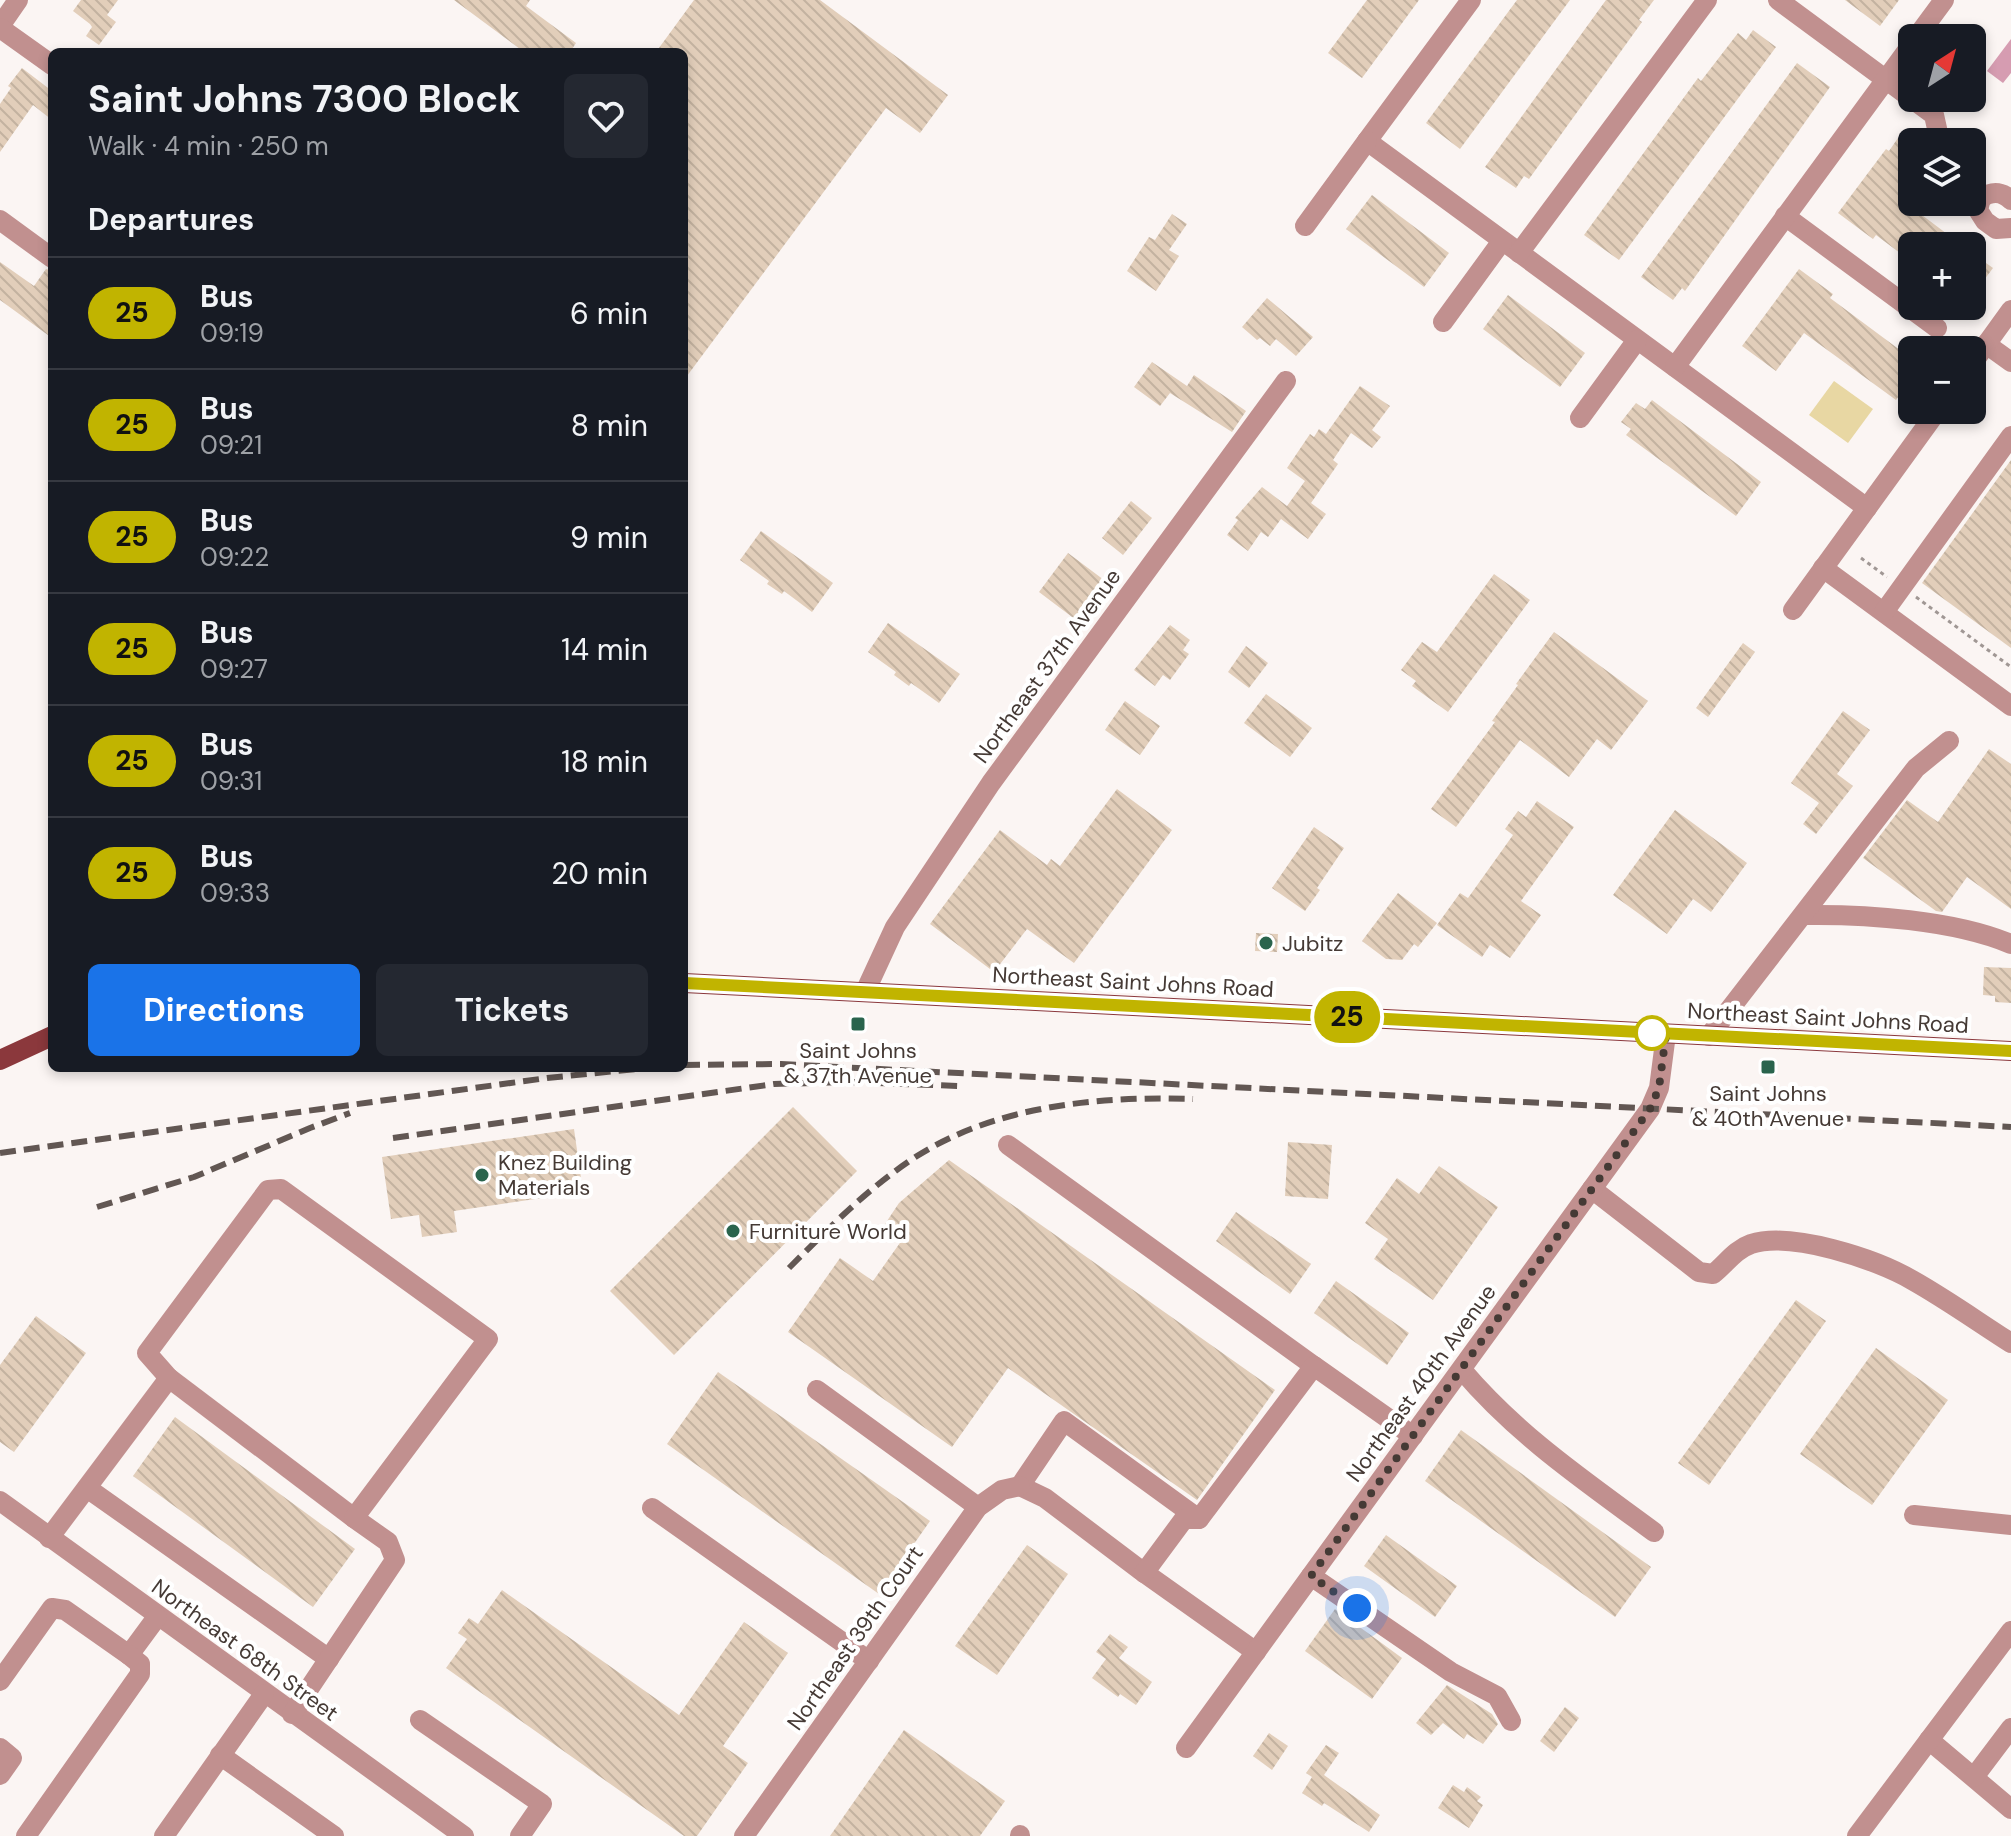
<!DOCTYPE html>
<html lang="en">
<head>
<meta charset="utf-8">
<style>
  body { margin:0; font-family:"DM Sans",sans-serif; background:#242831; color:#f1f3f6; height:100vh; display:flex; flex-direction:column; font-size:30px; white-space:nowrap }
  * { box-sizing:border-box; margin:0 }
  p { font-size:26px; color:#9ea1a6 }
  .icon { flex:none; width:44px; height:44px; fill:none; stroke:currentColor; stroke-width:2; stroke-linecap:round; stroke-linejoin:round }
  .map { position:relative; flex:1; overflow:hidden }
  .details { position:absolute; left:48px; top:48px; width:640px; height:1024px; display:flex; flex-direction:column; background:#171b24; border-radius:12px; box-shadow:0 4px 12px #0003 }
  .details>* { flex:none }
  .badge { padding:0 16px; border-radius:26px; font-size:28px; line-height:52px }
  .needle { width:52px; rotate:36deg }
  .tools { position:absolute; left:1898px; top:24px; display:grid; gap:16px }
  .tools a { display:grid; place-items:center; width:88px; height:88px; border-radius:12px; background:#171b24; box-shadow:0 4px 12px #0003; font-size:40px }
  .you { position:absolute; width:40px; height:40px; margin:-20px; border:6px solid #fff; border-radius:50%; background:#1a73e8; box-shadow:0 0 0 12px #1a73e833 }
  .map>.badge { position:absolute; translate:-50% -50%; box-shadow:0 0 0 4px #fff }
  h2 { padding:0 40px; font-size:30px; line-height:72px }
  .round { display:grid; place-items:center; flex:none; width:84px; height:84px; border-radius:12px; background:#242831 }
  .headline { display:flex; align-items:center; justify-content:space-between; height:136px; padding:0 40px }
  h1 { font-size:38px; font-weight:700; line-height:60px }
  .primary-button { display:flex; gap:16px; margin-top:auto; padding:16px 40px }
  .primary-button a { flex:1; height:92px; border-radius:12px; background:#1a73e8; color:#fff; font-size:32px; font-weight:700; line-height:92px; text-align:center }
  .primary-button a+a { background:#242831; color:#f1f3f6 }
  ul { padding:0; list-style:none }
  li { display:flex; align-items:center; gap:24px; height:112px; padding:0 40px; border-top:2px solid #363941 }
  li div { flex:1 }
  li b { display:block; font-size:30px }
  li em { font-style:normal }
  li .badge { min-width:88px; font-weight:700; text-align:center }
  .map>svg:first-child { display:block }
  .green { fill:#e8d7a3 }
  .water { fill:#d69cb1 }
  .building { fill:url(#building-back-hatch) }
  .lines { fill:none; stroke-linecap:round; stroke-linejoin:round }
  .path { stroke:#a09794; stroke-width:3; stroke-dasharray:4 4; stroke-linecap:butt }
  .minor { stroke:#c1908f; stroke-width:20 }
  .major { stroke:#8b383c; stroke-width:20 }
  .rail { stroke:#625753; stroke-width:6; stroke-dasharray:16 8; stroke-linecap:butt }
  .line-casing { stroke:#fff; stroke-width:18 }
  .line { stroke:#c1b400; stroke-width:12 }
  .walk { stroke:#453a35; stroke-width:8; stroke-dasharray:0 14.4 }
  .poi-dot { fill:#2a644d; stroke:#fff; stroke-width:3 }
  .stop-dot { fill:#fff; stroke:#c1b400; stroke-width:4 }
  .labels { text-anchor:middle; dominant-baseline:central; stroke-width:8; stroke-linejoin:round; paint-order:stroke }
  .street-label { font-size:22px; fill:#453a35; stroke:#fff }
  .poi-label { font-size:22px; fill:#453a35; stroke:#fff; text-anchor:start }
</style>
</head>
<body>
<div class="map">
<svg width="2011" height="1836" viewBox="0 0 2011 1836">
  <defs>
    <pattern id="building-back-hatch" width="6" height="6" patternUnits="userSpaceOnUse" patternTransform="scale(2)"><rect width="6" height="6" fill="#e2ceba"/><path d="M-1 5l2 2M0 0l6 6M5-1l2 2" fill="none" stroke="#c3b2a0"/></pattern>
  </defs>
  <rect width="100%" height="100%" fill="#fbf5f3"/>
  <polygon class="green" points="1834,381 1873,409 1848,443 1809,415"/>
  <polygon class="water" points="2011,39 2011,73 2003,83 1987,71"/>
  <g class="building">
    <polygon points="81,0 118,0 107,15 116,22 99,45 86,36 92,27 90,24 73,11"/>
    <polygon points="454,0 530,0 526,6 576,43 570,52 524,52"/>
    <polygon points="694,0 820,0 948,95 920,133 886,108 684,380 684,52 656,52"/>
    <polygon points="1367,0 1419,0 1362,78 1328,53"/>
    <polygon points="1517,0 1570,0 1460,149 1426,123"/>
    <polygon points="1606,0 1654,0 1639,20 1642,22 1529,179 1524,176 1516,188 1485,167"/>
    <polygon points="1845,0 1899,0 1880,26"/>
    <polygon points="1753,30 1776,47 1619,260 1584,235 1698,78 1701,81 1738,33 1746,40"/>
    <polygon points="1797,63 1830,87 1685,291 1682,288 1673,300 1641,277"/>
    <polygon points="22,68 52,91 52,120 33,105 0,152 0,104 11,88 8,86"/>
    <polygon points="1898,138 1912,148 1912,187 1902,200 1963,246 1912,246 1912,262 1876,235 1873,239 1838,213 1886,149 1889,151"/>
    <polygon points="1372,195 1449,253 1424,287 1346,229"/>
    <polygon points="1172,214 1187,224 1169,250 1179,256 1156,291 1127,271 1149,237 1155,240"/>
    <polygon points="1972,253 1993,268 1972,296"/>
    <polygon points="0,262 34,286 46,269 52,271 52,338 0,300"/>
    <polygon points="1799,269 1833,294 1830,298 1912,359 1912,379 1896,400 1804,333 1776,371 1742,346"/>
    <polygon points="1508,295 1585,353 1560,387 1483,329"/>
    <polygon points="1267,298 1313,337 1296,356 1276,339 1270,346 1260,338 1257,340 1242,327"/>
    <polygon points="1152,362 1187,386 1194,375 1246,411 1232,432 1170,393 1160,406 1134,387"/>
    <polygon points="1360,386 1390,406 1372,430 1381,437 1372,448 1351,433 1333,460 1338,464 1311,503 1326,514 1308,539 1281,519 1268,537 1261,532 1248,551 1227,535 1238,520 1235,518 1262,487 1287,506 1305,481 1287,468 1310,434 1314,437 1319,429 1326,434"/>
    <polygon points="1652,400 1761,482 1736,516 1626,435 1631,429 1621,422 1636,403 1645,409"/>
    <polygon points="2011,460 2011,648 1922,583"/>
    <polygon points="1131,501 1152,518 1123,555 1102,538"/>
    <polygon points="761,531 833,583 812,612 784,591 782,594 767,584 769,581 740,560"/>
    <polygon points="1068,553 1104,580 1095,591 1102,595 1080,623 1039,592"/>
    <polygon points="1494,574 1530,600 1448,712 1412,686 1416,681 1401,670 1422,642 1437,652"/>
    <polygon points="888,623 960,674 939,703 911,683 909,686 894,675 896,672 868,652"/>
    <polygon points="1170,625 1190,640 1183,650 1189,654 1170,680 1163,675 1155,686 1134,670"/>
    <polygon points="1554,632 1648,701 1611,750 1597,739 1569,777 1520,740 1456,827 1431,809 1495,722 1492,721 1518,685 1516,684"/>
    <polygon points="1743,643 1755,652 1708,717 1696,708"/>
    <polygon points="1246,646 1268,663 1249,688 1228,672"/>
    <polygon points="1266,694 1312,728 1290,757 1244,723"/>
    <polygon points="1125,701 1160,726 1140,755 1105,730"/>
    <polygon points="1843,711 1870,730 1837,774 1853,786 1816,834 1803,824 1819,803 1791,783"/>
    <polygon points="1989,749 2011,764 2011,909 1967,877 1942,912 1936,911 1863,858 1907,800 1938,822"/>
    <polygon points="1117,789 1172,830 1074,963 1027,929 994,972 930,924 1000,830 1047,865 1051,859 1060,866"/>
    <polygon points="1537,801 1574,827 1521,901 1541,915 1510,958 1490,945 1482,957 1437,925 1460,893 1468,898 1513,835 1505,829 1518,811 1526,817"/>
    <polygon points="1675,810 1747,863 1711,912 1693,899 1667,934 1613,895"/>
    <polygon points="1314,827 1344,848 1317,888 1320,890 1305,911 1272,888"/>
    <polygon points="1398,893 1437,923 1418,947 1414,944 1402,960 1386,959 1362,941"/>
    <polygon points="1256,933 1278,934 1277,952 1255,951"/>
    <polygon points="1984,967 2011,968 2011,1003 1995,1002 1995,996 1983,995"/>
    <polygon points="793,1107 857,1171 674,1355 610,1291"/>
    <polygon points="574,1129 583,1192 454,1211 457,1232 422,1237 419,1215 391,1219 382,1157"/>
    <polygon points="1288,1142 1332,1145 1328,1199 1285,1196"/>
    <polygon points="949,1160 1275,1390 1197,1500 1008,1368 952,1447 788,1332 840,1258 873,1281 902,1240 883,1227 899,1203"/>
    <polygon points="1439,1166 1498,1207 1433,1300 1374,1259 1388,1239 1365,1223 1397,1178 1419,1194"/>
    <polygon points="1236,1212 1311,1264 1290,1294 1216,1241"/>
    <polygon points="1336,1281 1409,1333 1387,1365 1314,1313"/>
    <polygon points="1796,1300 1826,1321 1709,1485 1678,1463"/>
    <polygon points="36,1316 86,1353 14,1452 0,1442 0,1365"/>
    <polygon points="1876,1348 1948,1400 1872,1505 1800,1454"/>
    <polygon points="718,1372 930,1521 879,1594 667,1444"/>
    <polygon points="175,1417 355,1549 313,1607 133,1476"/>
    <polygon points="1461,1430 1651,1567 1615,1617 1425,1481"/>
    <polygon points="1386,1535 1457,1586 1435,1617 1364,1566"/>
    <polygon points="1027,1545 1068,1574 997,1675 955,1646"/>
    <polygon points="502,1590 679,1715 744,1622 788,1653 723,1746 748,1763 697,1836 684,1836 446,1668 467,1639 458,1633 469,1618 478,1624"/>
    <polygon points="1335,1609 1402,1658 1372,1699 1305,1651"/>
    <polygon points="1110,1634 1128,1647 1119,1658 1152,1682 1136,1705 1120,1694 1118,1697 1092,1678 1106,1659 1096,1652"/>
    <polygon points="1447,1685 1492,1714 1498,1724 1483,1744 1467,1734 1464,1739 1443,1723 1431,1735 1416,1723"/>
    <polygon points="1565,1707 1579,1718 1554,1752 1540,1741"/>
    <polygon points="904,1730 1005,1801 980,1836 830,1836"/>
    <polygon points="1269,1733 1288,1746 1272,1770 1253,1756"/>
    <polygon points="1326,1745 1339,1753 1324,1775 1380,1815 1369,1832 1324,1803 1322,1806 1302,1793 1312,1777 1306,1773"/>
    <polygon points="1453,1785 1464,1792 1467,1787 1481,1797 1477,1801 1483,1805 1469,1828 1438,1808"/>
  </g>
  <g class="lines">
    <g class="path">
      <polyline points="1861,558 1887,577"/>
      <polyline points="1916,597 2011,667"/>
    </g>
    <g class="minor">
      <polyline points="1471,0 1367,141 1867,508"/>
      <polyline points="1778,0 1934,115 1940,142"/>
      <polyline points="0,26 18,0"/>
      <polyline points="0,28 52,65"/>
      <polyline points="1916,38 1944,0"/>
      <polyline points="1981,198 1978,210 1985,221 1996,229 2011,228"/>
      <path d="M1981,198c11,-7 20,-7 30,2"/>
      <polyline points="1785,216 1937,328"/>
      <polyline points="0,220 52,258"/>
      <polyline points="1305,226 1367,141"/>
      <polyline points="1519,253 1707,0"/>
      <polyline points="1443,322 1502,241"/>
      <polyline points="1986,344 2011,362"/>
      <polyline points="1972,364 2011,310"/>
      <polyline points="1675,367 1912,44"/>
      <polyline points="1580,418 1637,340"/>
      <polyline points="1823,568 2011,706"/>
      <polyline points="1793,610 1938,410"/>
      <polyline points="1884,612 2011,436"/>
      <path d="M1804,915c62,-1 150,5 207,29"/>
      <polyline points="865,992 895,927 991,783 1286,381"/>
      <polyline points="1709,1036 1916,768 1949,741"/>
      <polyline points="1008,1145 1314,1366"/>
      <path d="M1592,1189l107,83 14,2c13,-10 21,-24 38,-30 40,-13 125,15 161,36 34,19 66,42 99,63"/>
      <path d="M1462,1370c56,66 123,111 192,162"/>
      <polyline points="169,1378 354,1518"/>
      <polyline points="817,1390 978,1507"/>
      <polyline points="1020,1486 1045,1498 1139,1569 1256,1652"/>
      <polyline points="1020,1486 1064,1421 1199,1519"/>
      <polyline points="87,1488 329,1659"/>
      <polyline points="0,1501 464,1836"/>
      <polyline points="652,1508 869,1661"/>
      <polyline points="1914,1515 2011,1525"/>
      <polyline points="49,1538 169,1378 147,1353 268,1190 281,1189 488,1339 354,1518 388,1542 395,1560 292,1714"/>
      <polyline points="1144,1573 1184,1519 1199,1519 1314,1366 1413,1436"/>
      <polyline points="1311,1576 1451,1672 1497,1696 1511,1721"/>
      <polyline points="0,1681 52,1608 65,1610 129,1655 157,1617"/>
      <polyline points="420,1720 542,1804 520,1836"/>
      <polyline points="1929,1740 2011,1809"/>
      <polyline points="0,1748 12,1758 0,1775"/>
      <polyline points="1186,1748 1650,1109 1659,1088 1666,1034"/>
      <polyline points="220,1755 334,1836"/>
      <polyline points="1974,1777 2011,1728"/>
      <polyline points="26,1836 140,1674 140,1664 129,1655"/>
      <polyline points="164,1836 264,1694"/>
      <polyline points="744,1836 978,1507 1002,1490 1020,1486"/>
      <polyline points="1020,1836 1020,1835"/>
      <polyline points="1857,1836 2011,1631"/>
    </g>
    <g class="major">
      <polyline points="684,983 2011,1051"/>
      <polyline points="0,1060 52,1036"/>
    </g>
    <g class="rail">
      <polyline points="684,1065 781,1064 2011,1127"/>
      <polyline points="393,1138 774,1084 851,1082 960,1086"/>
      <polyline points="0,1153 547,1078 646,1068"/>
      <polyline points="97,1207 194,1177 310,1128 350,1113"/>
      <path d="M789,1268c40,-40 80,-81 128,-112 81,-51 183,-60 276,-57"/>
    </g>
  </g>
  <g class="lines">
    <g class="line-casing">
      <polyline id="line" points="684,983 2011,1051"/>
    </g>
    <use href="#line" class="line"/>
    <polyline class="walk" points="1357,1608 1311,1576 1650,1109 1659,1088 1666,1034 1652,1033"/>
  </g>
  <g class="poi-dot">
    <circle cx="1266" cy="943" r="8"/>
    <rect x="850" y="1016" width="16" height="16" rx="4"/>
    <rect x="1760" y="1059" width="16" height="16" rx="4"/>
    <circle cx="482" cy="1175" r="8"/>
    <circle cx="733" cy="1231" r="8"/>
  </g>
  <circle class="stop-dot" cx="1652" cy="1033" r="16"/>
  <g class="labels">
    <g class="street-label">
      <text transform="translate(1047 666) rotate(-54)">Northeast 37th Avenue</text>
      <text transform="translate(1133 982) rotate(3)">Northeast Saint Johns Road</text>
      <text transform="translate(1828 1018) rotate(3)">Northeast Saint Johns Road</text>
      <text transform="translate(1421 1383) rotate(-54)">Northeast 40th Avenue</text>
      <text transform="translate(855 1638) rotate(-55)">Northeast 39th Court</text>
      <text transform="translate(245 1650) rotate(36)">Northeast 68th Street</text>
    </g>
    <g class="poi-label">
      <text x="1282" y="943">Jubitz</text>
      <text x="858" y="1050" text-anchor="middle">Saint Johns<tspan x="858" dy="25">&amp; 37th Avenue</tspan></text>
      <text x="1768" y="1093" text-anchor="middle">Saint Johns<tspan x="1768" dy="25">&amp; 40th Avenue</tspan></text>
      <text x="498" y="1162">Knez Building<tspan x="498" dy="25">Materials</tspan></text>
      <text x="749" y="1231">Furniture World</text>
    </g>
  </g>
</svg>
<div class="tools">
<a><svg class="needle" viewBox="-14 -14 28 28"><path d="M0-13l5 13h-10z" fill="#e53935"/><path d="M0 13l5-13h-10z" fill="#9ea1a6"/></svg></a>
<a><svg class="icon" aria-label="layers" viewBox="0 0 24 24"><path d="M12 4l9 5-9 5-9-5zM3 14l9 5 9-5"/></svg></a>
<a>+</a>
<a>−</a>
</div>
<div class="you" style="left:1357px;top:1608px"></div>
<b class="badge" style="left:1347px;top:1017px;background:#c1b400;color:#111">25</b>
<section class="details">
<div class="headline"><div><h1>Saint Johns 7300 Block</h1><p>Walk · 4 min · 250 m</p></div><a class="round"><svg class="icon" aria-label="heart" viewBox="0 0 24 24"><path d="M12 20l-8-8c-3-5 5-10 8-4 3-6 11-1 8 4z"/></svg></a></div>
<h2>Departures</h2>
<ul>
<li><span class="badge" style="background:#c1b400;color:#111">25</span><div><b>Bus</b><p>09:19</p></div><em>6 min</em></li>
<li><span class="badge" style="background:#c1b400;color:#111">25</span><div><b>Bus</b><p>09:21</p></div><em>8 min</em></li>
<li><span class="badge" style="background:#c1b400;color:#111">25</span><div><b>Bus</b><p>09:22</p></div><em>9 min</em></li>
<li><span class="badge" style="background:#c1b400;color:#111">25</span><div><b>Bus</b><p>09:27</p></div><em>14 min</em></li>
<li><span class="badge" style="background:#c1b400;color:#111">25</span><div><b>Bus</b><p>09:31</p></div><em>18 min</em></li>
<li><span class="badge" style="background:#c1b400;color:#111">25</span><div><b>Bus</b><p>09:33</p></div><em>20 min</em></li>
</ul>
<div class="primary-button"><a>Directions</a><a>Tickets</a></div>
</section>
</div>
</body>
</html>
